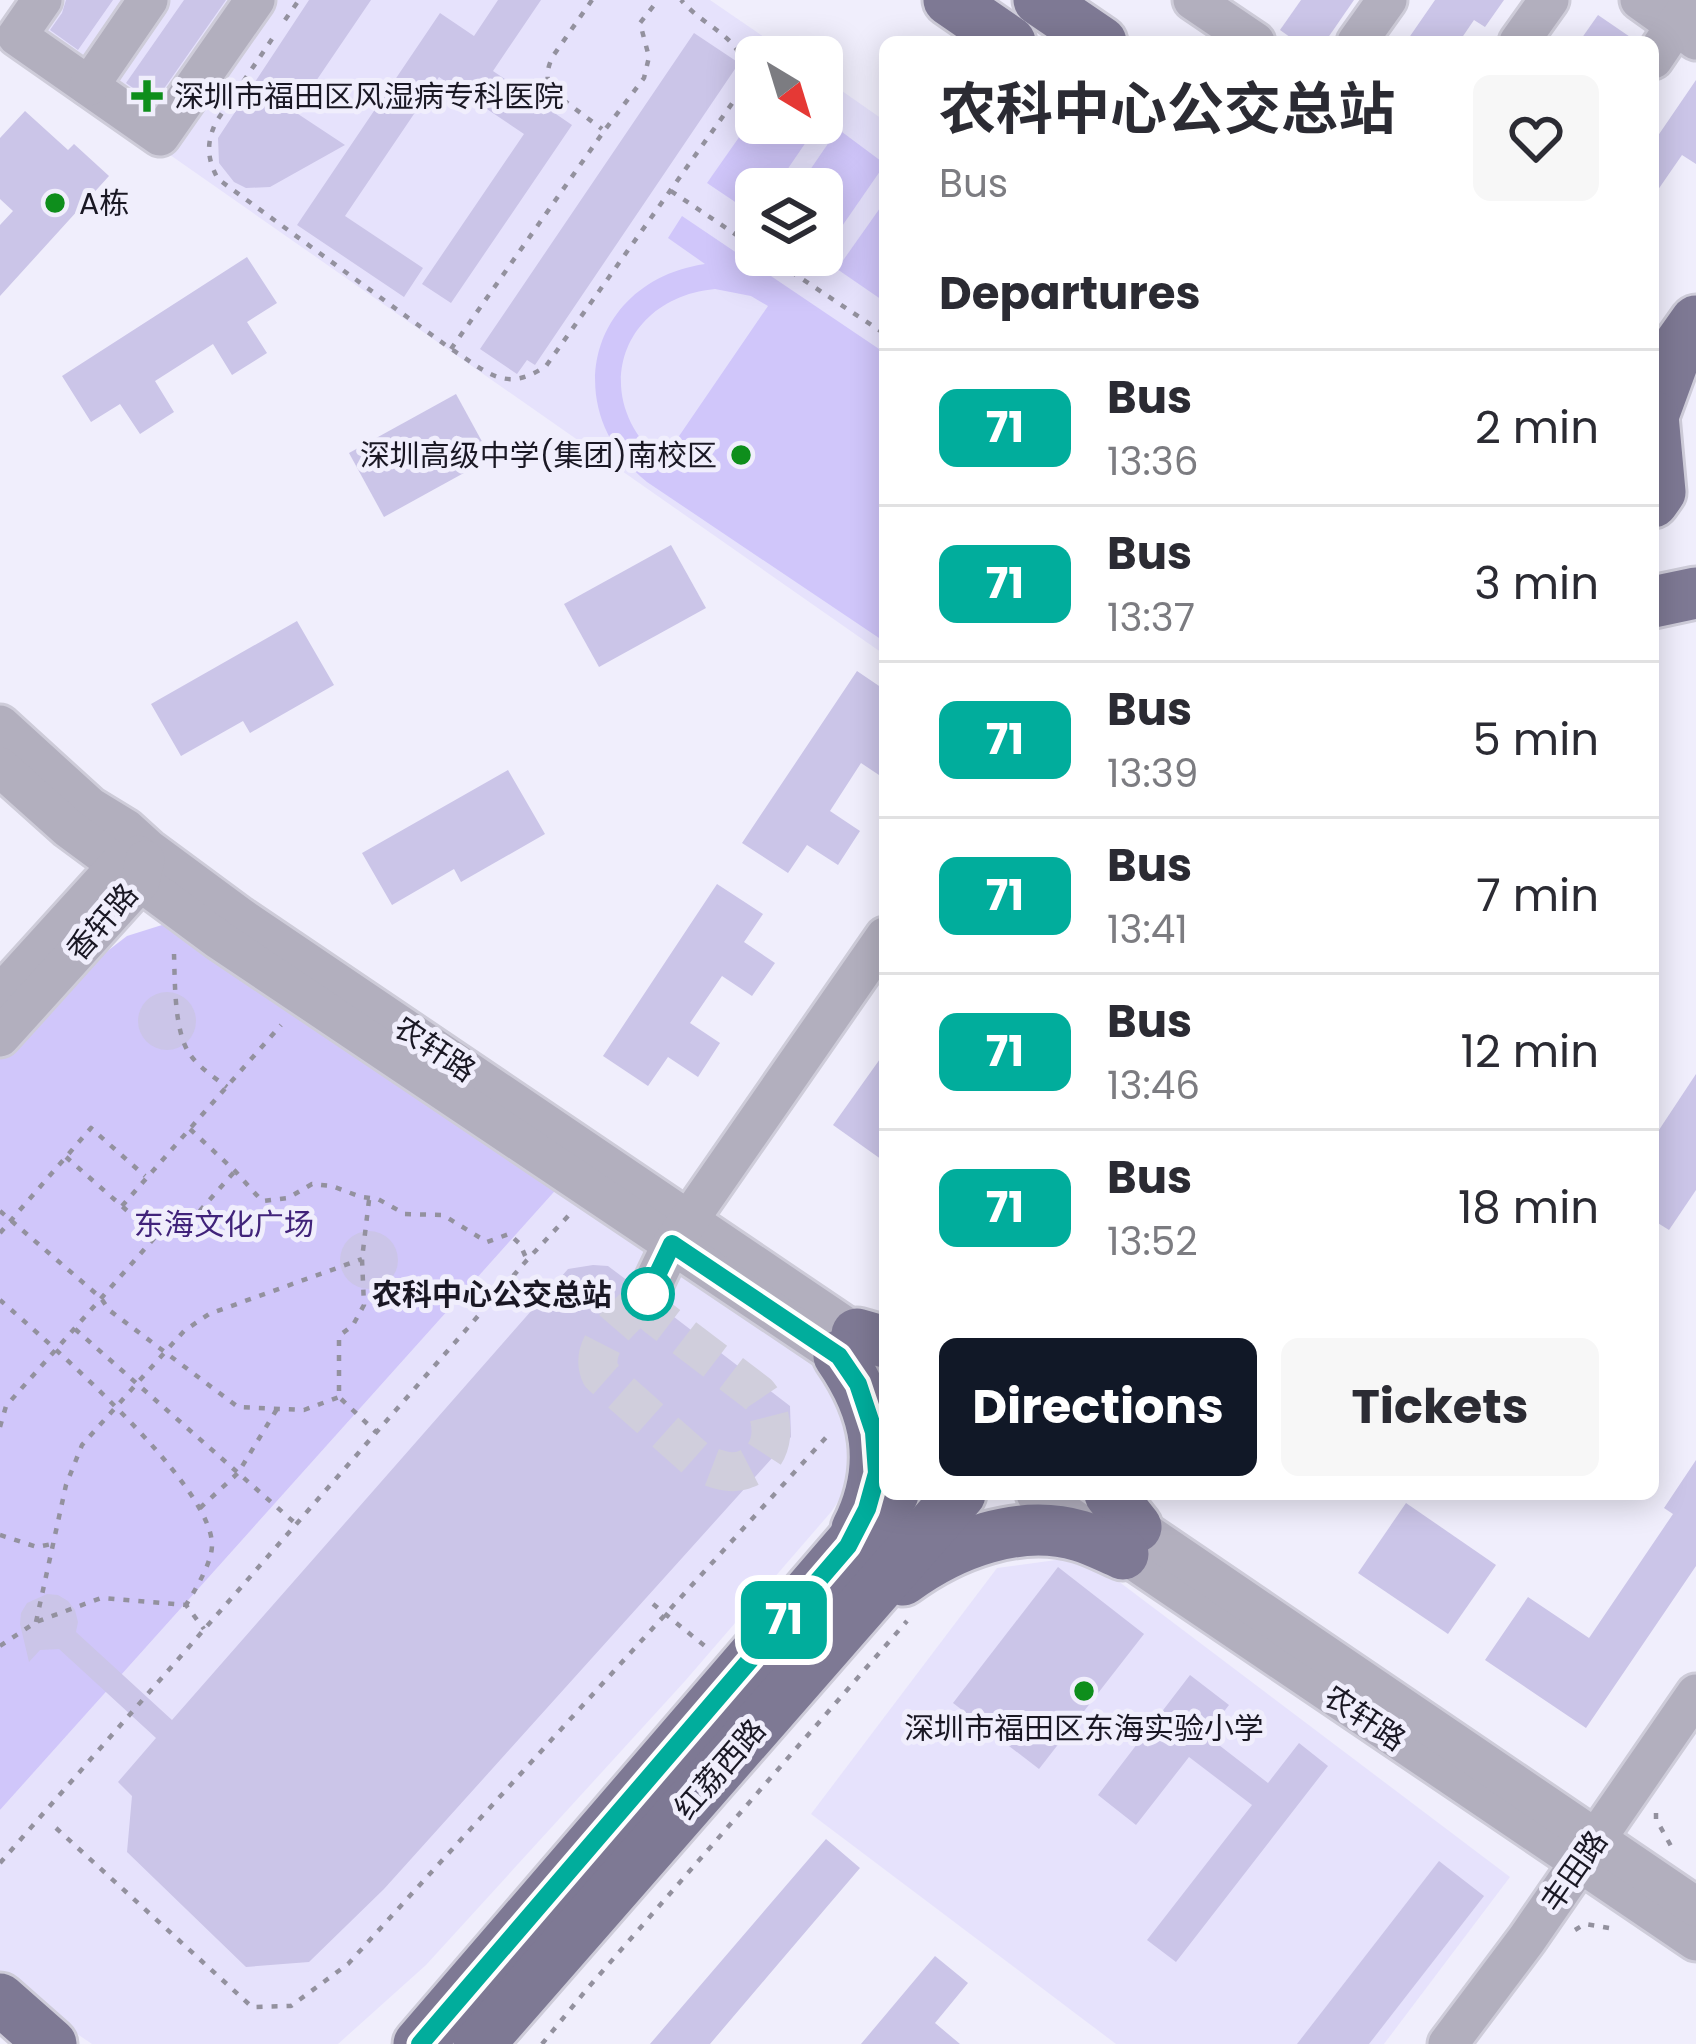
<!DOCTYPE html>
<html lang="en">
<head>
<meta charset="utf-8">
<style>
  body { margin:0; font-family:Poppins,"Noto Sans SC",sans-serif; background:#f7f7f7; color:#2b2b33; height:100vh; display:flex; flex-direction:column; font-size:45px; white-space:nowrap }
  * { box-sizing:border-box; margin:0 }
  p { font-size:39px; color:#7c7c81 }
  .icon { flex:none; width:66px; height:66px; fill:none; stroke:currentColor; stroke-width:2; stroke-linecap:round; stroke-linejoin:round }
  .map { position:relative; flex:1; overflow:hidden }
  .panel { position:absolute; left:879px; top:36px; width:780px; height:1464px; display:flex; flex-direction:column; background:#fff; border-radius:18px; box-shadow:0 6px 30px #0003 }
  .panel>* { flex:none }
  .badge { padding:0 24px; border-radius:18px; font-size:42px; line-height:78px }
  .needle { width:78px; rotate:142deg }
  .tools { position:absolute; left:735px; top:36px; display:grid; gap:24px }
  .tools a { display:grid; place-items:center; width:108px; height:108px; border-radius:18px; background:#fff; box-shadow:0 6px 30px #0003; font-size:60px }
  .map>.badge { position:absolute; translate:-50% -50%; box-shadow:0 0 0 6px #fff }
  h2 { padding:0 60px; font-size:45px; line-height:108px }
  .round { display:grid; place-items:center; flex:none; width:126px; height:126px; border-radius:18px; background:#f7f7f7 }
  .overview { display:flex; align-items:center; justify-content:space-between; height:204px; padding:0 60px }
  h1 { font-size:57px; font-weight:700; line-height:90px }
  .cta { display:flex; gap:24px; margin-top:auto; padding:24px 60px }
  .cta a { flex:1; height:138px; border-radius:18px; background:#111827; color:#fff; font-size:48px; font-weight:700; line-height:138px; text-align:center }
  .cta a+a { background:#f7f7f7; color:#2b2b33 }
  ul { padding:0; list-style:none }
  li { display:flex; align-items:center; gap:36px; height:156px; padding:0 60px; border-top:3px solid #e1e1e2 }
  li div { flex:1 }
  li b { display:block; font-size:45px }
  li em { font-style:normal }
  li .badge { min-width:132px; font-weight:700; text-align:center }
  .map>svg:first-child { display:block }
  .built { fill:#e6e2fc; fill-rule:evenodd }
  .green { fill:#d0c6fa; fill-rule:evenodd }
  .building { fill:#cbc5e8 }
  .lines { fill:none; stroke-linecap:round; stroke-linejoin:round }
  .minor-tunnel { stroke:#d0cedc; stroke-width:39; stroke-dasharray:39 20; stroke-linecap:butt }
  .minor-casing { stroke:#ceccd9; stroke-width:45 }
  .major-casing { stroke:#ceccd9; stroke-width:57 }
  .path { stroke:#93919e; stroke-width:4.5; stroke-dasharray:6 9; stroke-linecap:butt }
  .minor { stroke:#b2afbe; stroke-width:39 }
  .major { stroke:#7e7994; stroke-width:51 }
  .line-casing { stroke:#fff; stroke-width:27 }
  .line { stroke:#01ad9c; stroke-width:18 }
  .poi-dot { fill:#0e8e1c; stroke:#f0eefc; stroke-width:4.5 }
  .stop-dot { fill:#fff; stroke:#01ad9c; stroke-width:6 }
  .labels { text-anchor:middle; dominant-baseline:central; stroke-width:10; stroke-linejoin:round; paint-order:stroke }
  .poi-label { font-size:30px; fill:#1a1824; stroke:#f0eefc; text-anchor:start }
  .street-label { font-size:30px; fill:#1a1824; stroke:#f0eefc }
  .park-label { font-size:30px; fill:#41237a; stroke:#f0eefc }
  .stop-label { font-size:30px; font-weight:bold; fill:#1a1824; stroke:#f0eefc; text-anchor:end }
</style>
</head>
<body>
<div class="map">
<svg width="1696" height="2044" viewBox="0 0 1696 2044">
  <rect width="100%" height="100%" fill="#f0eefc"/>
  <g class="built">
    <path d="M19,0h691l83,57h-37v66h66v-46l63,44v534l-885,-619zM756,189h66v66h-66z"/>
    <polygon points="562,1183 814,1355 856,1424 847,1488 831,1512 685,1681 426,1965 338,2044 92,2044 61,2023 0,1972 0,1810"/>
    <polygon points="1085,1556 1510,1877 1384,2044 1116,2044 811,1814 997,1568"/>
  </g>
  <g class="green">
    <polygon points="756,113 756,123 819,123 774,189 756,189 756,216 707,183"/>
    <polygon points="838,129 885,164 820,258 816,255 822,255 822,189 797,189"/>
    <polygon points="885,201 885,302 837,269"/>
    <path d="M682,216l203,137v289l-238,-160c-90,-73 -58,-201 58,-218l-37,-26zM715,289l36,7 17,10 -106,155c-74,-61 -43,-163 53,-172z"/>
    <polygon points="162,925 203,943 562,1183 0,1810 0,1056 71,979 127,936"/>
  </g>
  <g class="building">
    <polygon points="66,0 113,0 78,50 50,30 62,13"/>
    <polygon points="184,0 226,0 154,103 126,83"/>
    <polygon points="309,0 371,0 295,112 345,145 270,187 246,188 234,182 219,163 218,138"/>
    <polygon points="498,0 541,0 493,71 572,125 451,303 422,284 524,134 439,77 345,216 423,268 404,297 297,225 440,13 474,36"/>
    <polygon points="1301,0 1354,0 1325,42 1297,42 1280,30"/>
    <polygon points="1435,0 1504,0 1485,27 1474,20 1459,42 1406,42"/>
    <polygon points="1598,15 1636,41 1636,42 1579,42"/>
    <polygon points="694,33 739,63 535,365 527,360 517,374 480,349"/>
    <polygon points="1696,80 1696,164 1682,155 1653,197 1653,143"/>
    <polygon points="25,111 68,150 74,144 109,176 0,296 0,225 13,211 0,199 0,138"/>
    <polygon points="247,257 277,303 247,322 267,353 232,375 213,344 155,381 174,412 140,434 120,404 91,422 62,376"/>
    <polygon points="456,394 491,458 384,517 349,453"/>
    <polygon points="671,545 706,608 599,667 564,604"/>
    <polygon points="297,621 334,685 250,733 243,721 181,756 151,704"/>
    <polygon points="857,671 885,690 885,779 861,763 830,811 860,831 838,865 807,845 788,873 742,843"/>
    <polygon points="508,770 545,834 461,882 454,869 392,905 362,853"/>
    <polygon points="717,884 763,914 744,942 775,963 752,996 722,976 690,1023 720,1043 698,1077 668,1057 648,1086 603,1056"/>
    <circle cx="167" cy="1021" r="29"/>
    <polygon points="885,1052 885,1162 833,1125"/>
    <polygon points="1696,1074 1696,1190 1669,1230 1653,1220 1653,1139"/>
    <circle cx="369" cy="1260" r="29"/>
    <polygon points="593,1265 608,1266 628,1281 624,1297 628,1306 637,1315 651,1318 665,1310 790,1406 791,1437 384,1889 309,1962 246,1967 127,1852 132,1796 118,1782 156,1738 59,1649 40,1650 29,1662 20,1624 21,1613 27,1603 47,1594 58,1595 68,1601 75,1610 78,1622 76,1632 172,1720 568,1269"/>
    <polygon points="1696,1460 1696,1566 1586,1728 1485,1660 1528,1597 1589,1638 1673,1514 1664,1508"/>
    <polygon points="1406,1503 1496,1565 1448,1634 1358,1573"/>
    <polygon points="1058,1567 1144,1634 1039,1769 953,1703"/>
    <polygon points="1190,1675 1229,1705 1206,1735 1268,1783 1299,1743 1328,1766 1176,1962 1147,1940 1252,1805 1189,1757 1136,1825 1098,1795"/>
    <polygon points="826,1839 860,1868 767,1977 710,2044 650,2044"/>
    <polygon points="1439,1861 1484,1896 1369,2044 1297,2044"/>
    <polygon points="935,1956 968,1983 935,2023 960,2044 861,2044"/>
  </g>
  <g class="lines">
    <path class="minor-tunnel" d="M648,1294l8,22 102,78c18,22 20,62 -12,75 -16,7 -34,-1 -48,-8l-97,-86c-15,-31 27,-60 47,-81z"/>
    <g class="minor-casing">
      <g id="minor">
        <polyline points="42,0 17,36 160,136 255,0"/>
        <polyline points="1193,0 1255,42"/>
        <polyline points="1640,0 1696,40"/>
        <polyline points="1357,42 1387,0"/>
        <polyline points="1519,42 1549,0"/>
        <polyline points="1653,59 1693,0"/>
        <polyline points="89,86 148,0"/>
        <polyline points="0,725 90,807 126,829 148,849 240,917 880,1350"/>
        <polyline points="0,767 68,828 218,939 861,1371"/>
        <polyline points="0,995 118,865 138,855"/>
        <polyline points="0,1037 140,882 145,860"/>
        <polyline points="648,1294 672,1244 885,937"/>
        <polyline points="1036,1494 1696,1941"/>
        <polyline points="1115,1512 1696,1907"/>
        <polyline points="1448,2044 1527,1939 1696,1694"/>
      </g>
    </g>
    <g class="major-casing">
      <g id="major">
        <polyline points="949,0 1010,42"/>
        <polyline points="1039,0 1101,42"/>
        <polyline points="1653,416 1679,345 1696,321"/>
        <polyline points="1653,502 1660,492 1653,416"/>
        <polyline points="1653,602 1696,593"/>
        <polyline points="857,1334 885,1342"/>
        <path d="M839,1356c39,56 49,111 18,173"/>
        <polyline points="1110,1494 1136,1527"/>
        <path d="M903,1580c49,-36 116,-62 177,-44 14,4 29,12 43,18"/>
        <polyline points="0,1999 51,2044"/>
        <polyline points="419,2044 893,1494"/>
        <polyline points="479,2044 960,1494"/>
      </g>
    </g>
    <g class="path">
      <path d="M592,0l-39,56c-6,12 -7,21 -3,34l52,39"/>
      <polyline points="285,20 299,0"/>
      <path d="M272,39l-56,83c-10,21 -9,37 2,57l233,170c37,23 54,45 95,17l192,-271c21,-55 -28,-61 -57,-95"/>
      <polyline points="671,191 756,248"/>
      <polyline points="766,255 885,334"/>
      <polyline points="451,349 604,131 644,78 649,57 640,23 658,0"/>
      <path d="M174,954c1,27 0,76 15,99 9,14 25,24 38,34"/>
      <polyline points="190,1129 235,1171 262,1201 288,1198 312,1184 332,1186 361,1197 378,1199 405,1214 443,1215 487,1242 509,1234 520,1244 527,1260"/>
      <polyline points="66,1157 156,1236"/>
      <polyline points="369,1200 362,1259 364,1305 353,1325 339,1336 339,1397 376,1432"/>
      <polyline points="122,1206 281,1025"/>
      <polyline points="0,1211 101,1298 109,1310 238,1407 304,1410 339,1397"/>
      <polyline points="0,1233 91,1128 145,1176"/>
      <path d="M0,1300c48,42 212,184 212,245 0,18 -17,45 -26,60"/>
      <polyline points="75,1329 296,1524"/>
      <polyline points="0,1427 6,1406 156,1236 190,1222 235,1171"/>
      <polyline points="200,1508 238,1473 277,1409"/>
      <polyline points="0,1535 37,1547 52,1544"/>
      <polyline points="653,1604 706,1647"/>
      <polyline points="36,1622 66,1485 82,1445 165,1352 184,1331 209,1314 362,1259"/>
      <polyline points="0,1646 36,1622 101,1598 186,1605 204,1629"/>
      <polyline points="1656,1813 1656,1819 1671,1846"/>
      <polyline points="56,1828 252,2007 291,2006 348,1964 830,1433"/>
      <polyline points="0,1863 527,1260 570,1214"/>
      <polyline points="1575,1930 1585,1924 1615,1929"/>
      <polyline points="542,2044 587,1989 907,1621"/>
    </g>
    <use href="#minor" class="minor"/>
    <use href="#major" class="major"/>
  </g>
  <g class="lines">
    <g class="line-casing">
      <polyline id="line" points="420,2044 848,1546 867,1509 877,1473 874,1432 858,1384 839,1356 672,1244 648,1294"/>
    </g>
    <use href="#line" class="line"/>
  </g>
  <g class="poi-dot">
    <path d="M141 78h12v12h12v12h-12v12h-12v-12h-12v-12h12z"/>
    <circle cx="55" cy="203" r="12"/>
    <circle cx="741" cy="455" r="12"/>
    <circle cx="1084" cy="1691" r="12"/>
  </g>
  <circle class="stop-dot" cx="648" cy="1294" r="24"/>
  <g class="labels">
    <g class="poi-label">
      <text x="174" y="96">深圳市福田区风湿病专科医院</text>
      <text x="79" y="203">A栋</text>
      <text x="717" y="455" text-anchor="end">深圳高级中学(集团)南校区</text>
      <text x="1084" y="1728" text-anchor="middle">深圳市福田区东海实验小学</text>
    </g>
    <g class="street-label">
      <text transform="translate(102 922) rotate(-49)">香轩路</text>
      <text transform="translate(435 1049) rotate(34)">农轩路</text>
      <text transform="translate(1365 1718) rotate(34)">农轩路</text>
      <text transform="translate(720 1769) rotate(-49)">红荔西路</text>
      <text transform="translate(1574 1871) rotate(-55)">丰田路</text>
    </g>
    <g class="park-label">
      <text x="224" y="1224">东海文化广场</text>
    </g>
    <g class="stop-label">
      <text x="612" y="1294">农科中心公交总站</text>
    </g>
  </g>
</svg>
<div class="tools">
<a><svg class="needle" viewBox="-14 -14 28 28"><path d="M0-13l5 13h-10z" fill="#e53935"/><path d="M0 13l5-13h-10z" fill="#7c7c81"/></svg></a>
<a><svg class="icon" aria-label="layers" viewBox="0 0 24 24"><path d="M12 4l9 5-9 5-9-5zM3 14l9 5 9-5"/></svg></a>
</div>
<b class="badge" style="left:784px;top:1620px;background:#01ad9c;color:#fff">71</b>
<section class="panel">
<div class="overview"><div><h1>农科中心公交总站</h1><p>Bus</p></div><a class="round"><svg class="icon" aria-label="heart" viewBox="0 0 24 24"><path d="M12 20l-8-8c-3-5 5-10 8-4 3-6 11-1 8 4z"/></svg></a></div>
<h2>Departures</h2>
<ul>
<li><span class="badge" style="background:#01ad9c;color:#fff">71</span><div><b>Bus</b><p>13:36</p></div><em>2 min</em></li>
<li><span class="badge" style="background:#01ad9c;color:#fff">71</span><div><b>Bus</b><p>13:37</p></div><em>3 min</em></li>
<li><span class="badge" style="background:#01ad9c;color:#fff">71</span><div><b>Bus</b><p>13:39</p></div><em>5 min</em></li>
<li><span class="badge" style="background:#01ad9c;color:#fff">71</span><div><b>Bus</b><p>13:41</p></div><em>7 min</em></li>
<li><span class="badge" style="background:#01ad9c;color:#fff">71</span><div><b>Bus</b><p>13:46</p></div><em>12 min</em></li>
<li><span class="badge" style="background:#01ad9c;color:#fff">71</span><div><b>Bus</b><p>13:52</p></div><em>18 min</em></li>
</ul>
<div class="cta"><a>Directions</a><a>Tickets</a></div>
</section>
</div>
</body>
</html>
